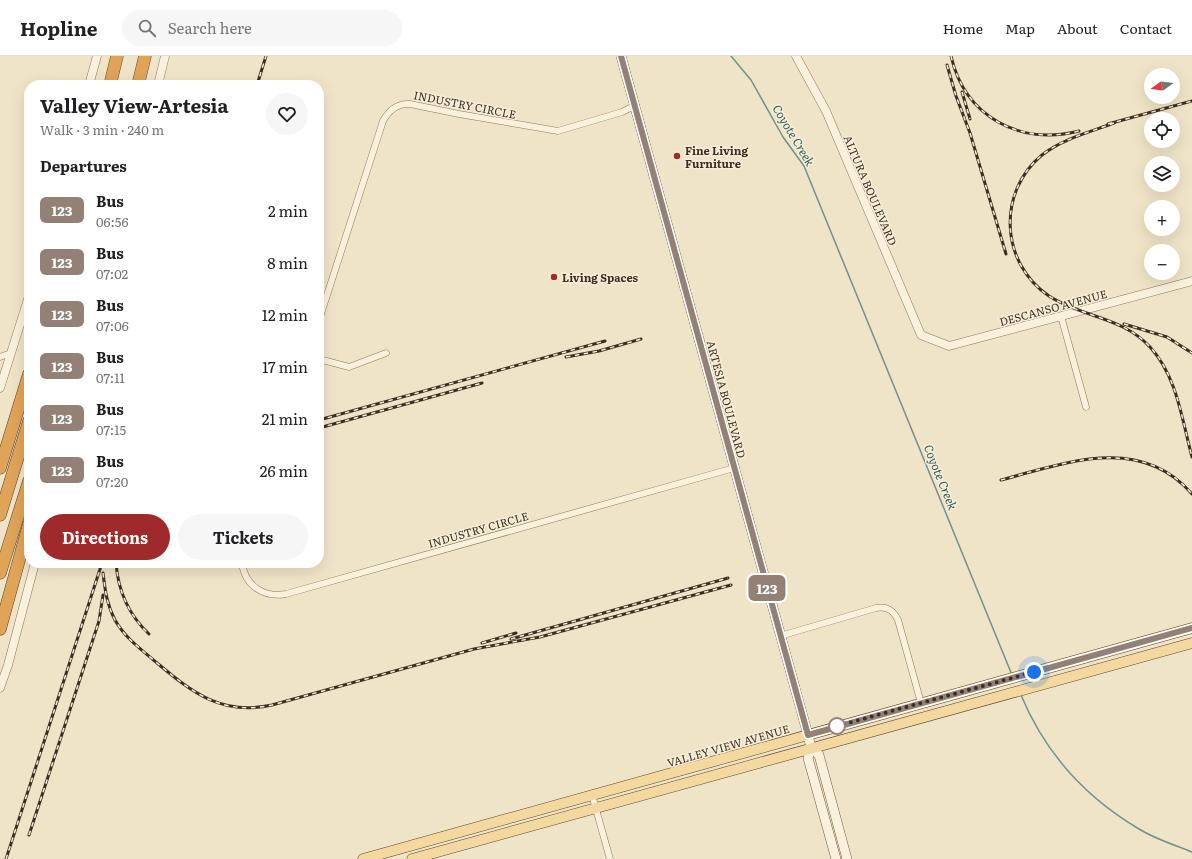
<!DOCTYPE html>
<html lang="en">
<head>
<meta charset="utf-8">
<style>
  body { margin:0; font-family:Literata,serif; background:#f6f6f6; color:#202124; height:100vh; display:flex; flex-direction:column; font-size:15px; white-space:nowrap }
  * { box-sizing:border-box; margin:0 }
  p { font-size:13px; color:#757577 }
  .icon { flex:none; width:22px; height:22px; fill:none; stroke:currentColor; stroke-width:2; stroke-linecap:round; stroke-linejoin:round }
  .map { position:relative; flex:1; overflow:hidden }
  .panel { position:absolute; left:24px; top:24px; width:300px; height:488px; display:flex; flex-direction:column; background:#fff; border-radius:16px; box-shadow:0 4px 16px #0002 }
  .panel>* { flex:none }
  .badge { padding:0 8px; border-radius:6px; font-size:14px; line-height:26px }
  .needle { width:26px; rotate:255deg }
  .buttons { position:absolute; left:1144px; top:12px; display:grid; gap:8px }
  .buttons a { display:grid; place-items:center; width:36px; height:36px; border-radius:50%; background:#fff; box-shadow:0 4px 16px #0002; font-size:20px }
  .you { position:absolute; width:20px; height:20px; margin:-10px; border:3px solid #fff; border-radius:50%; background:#1a73e8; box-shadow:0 0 0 6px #1a73e833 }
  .map>.badge { position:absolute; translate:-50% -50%; box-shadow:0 0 0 2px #fff }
  h2 { padding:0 16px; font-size:15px; line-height:36px }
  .round { display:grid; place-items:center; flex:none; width:42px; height:42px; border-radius:21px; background:#f6f6f6 }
  .summary { display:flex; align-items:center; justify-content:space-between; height:68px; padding:0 16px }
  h1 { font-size:19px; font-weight:700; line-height:30px }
  .action { display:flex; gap:8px; margin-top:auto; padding:8px 16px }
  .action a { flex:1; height:46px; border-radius:24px; background:#9e2a2b; color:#fff; font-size:16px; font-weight:700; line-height:46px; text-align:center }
  .action a+a { background:#f6f6f6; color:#202124 }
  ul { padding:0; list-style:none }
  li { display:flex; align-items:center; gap:12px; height:52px; padding:0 16px }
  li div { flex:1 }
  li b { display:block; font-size:15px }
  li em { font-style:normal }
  li .badge { min-width:44px; font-weight:700; text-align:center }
  header { display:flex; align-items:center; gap:24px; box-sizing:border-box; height:56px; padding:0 20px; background:#fff; border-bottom:1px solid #e0e0e0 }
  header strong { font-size:19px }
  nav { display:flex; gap:22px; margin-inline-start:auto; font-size:14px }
  .search { width:280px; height:36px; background:#f6f6f6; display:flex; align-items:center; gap:10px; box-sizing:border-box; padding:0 14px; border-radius:22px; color:#757577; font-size:15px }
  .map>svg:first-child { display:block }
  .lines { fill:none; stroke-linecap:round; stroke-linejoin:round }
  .stream { stroke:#6f938a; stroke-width:1.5 }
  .minor-casing { stroke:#8d765c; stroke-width:7 }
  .tertiary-casing { stroke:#8d765c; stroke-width:9 }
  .secondary-casing { stroke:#6f573f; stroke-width:10 }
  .primary-casing { stroke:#5b4430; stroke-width:11 }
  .motorway-casing { stroke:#5b4430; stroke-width:13 }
  .minor { stroke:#faf1dc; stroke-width:6 }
  .tertiary { stroke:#faf1dc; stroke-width:8 }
  .secondary { stroke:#faf1dc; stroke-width:9 }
  .primary { stroke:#f3d9a0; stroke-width:10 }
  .motorway { stroke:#e0a458; stroke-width:12 }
  .rail-casing { stroke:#3d2e20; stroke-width:3 }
  .rail { stroke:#f7eed8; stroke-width:1.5; stroke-dasharray:4.5; stroke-linecap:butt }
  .line-casing { stroke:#fff; stroke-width:9 }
  .line { stroke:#938177; stroke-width:6 }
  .walk { stroke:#3d2e20; stroke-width:4; stroke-dasharray:0 7.2 }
  .poi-dot { fill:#9e2a2b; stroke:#f7eed8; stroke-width:1.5 }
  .stop-dot { fill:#fff; stroke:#938177; stroke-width:2 }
  .labels { text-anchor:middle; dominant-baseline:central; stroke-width:3; stroke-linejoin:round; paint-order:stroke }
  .street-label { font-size:11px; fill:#3d2e20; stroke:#f7eed8 }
  .poi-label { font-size:11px; font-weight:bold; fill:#3d2e20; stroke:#f7eed8; text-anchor:start }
  .water-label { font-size:12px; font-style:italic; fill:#2f5d5a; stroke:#f7eed8 }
</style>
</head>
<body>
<header>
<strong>Hopline</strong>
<div class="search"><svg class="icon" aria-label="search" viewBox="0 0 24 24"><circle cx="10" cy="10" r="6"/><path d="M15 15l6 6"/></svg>Search here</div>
<nav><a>Home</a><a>Map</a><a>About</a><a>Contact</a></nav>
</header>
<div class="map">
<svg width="1192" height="803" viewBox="0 0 1192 803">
  <rect width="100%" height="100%" fill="#f0e4c8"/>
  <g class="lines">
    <g class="stream">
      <polyline points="731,0 751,24 783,81 804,110 1012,619"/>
      <path d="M1021,639c24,58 64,102 118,134 16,10 36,16 53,23"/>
    </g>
    <g class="minor-casing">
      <g id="minor">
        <polyline points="1061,260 1086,351"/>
        <path d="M319,264l64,-199c6,-11 15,-18 27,-17l49,10 99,17 64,-19 12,-6"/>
        <polyline points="0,301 11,297"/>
        <polyline points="319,303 349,311 386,297"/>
        <path d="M242,507c3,23 22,35 44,31l448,-126"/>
        <path d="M780,580l96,-28c11,-2 17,2 22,12l23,83"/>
        <polyline points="592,739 610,803"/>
      </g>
    </g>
    <g class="tertiary-casing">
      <g id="tertiary">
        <polyline points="796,0 826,55 921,279 949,290 1192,225"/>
        <polyline points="89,29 97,0"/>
        <polyline points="158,29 165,0"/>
        <polyline points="0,332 29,240"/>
        <polyline points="0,632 8,609 35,507"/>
      </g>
    </g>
    <g class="secondary-casing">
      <g id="secondary">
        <polyline points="621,0 808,679 811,692 808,702 836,803"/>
        <polyline points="811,692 819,699 847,803"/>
      </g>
    </g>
    <g class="primary-casing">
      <g id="primary">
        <polyline points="363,803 1192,572"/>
        <polyline points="412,803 1192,587"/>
      </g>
    </g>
    <g class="motorway-casing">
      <g id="motorway">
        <polyline points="110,29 117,0"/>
        <polyline points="138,29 145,0"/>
        <polyline points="0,412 29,318"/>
        <polyline points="0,459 29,365"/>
        <polyline points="0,517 29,425"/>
        <polyline points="0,573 29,468"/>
      </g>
    </g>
    <use href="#minor" class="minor"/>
    <use href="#tertiary" class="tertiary"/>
    <use href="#secondary" class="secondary"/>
    <use href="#primary" class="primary"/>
    <use href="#motorway" class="motorway"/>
    <g class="rail-casing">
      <g id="rail">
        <path d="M951,0c14,61 69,90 128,75"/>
        <polyline points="947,9 956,40 970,77 1006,198"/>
        <polyline points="257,29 266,0"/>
        <polyline points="962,36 970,63"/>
        <path d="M1114,67c-24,9 -52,16 -72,32 -45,37 -42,108 7,141 32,21 74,21 101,51 27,29 32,73 42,110"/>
        <polyline points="1108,68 1192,45"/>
        <polyline points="1124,268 1167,281 1192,297"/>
        <polyline points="566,301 599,295 641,283"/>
        <polyline points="319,364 605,285"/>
        <polyline points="319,372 482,327"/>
        <path d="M1001,424c64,-17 139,-46 191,14"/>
        <path d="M116,507c2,28 13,52 33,71"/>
        <path d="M103,517c2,17 4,32 12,47 10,18 27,30 42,43 36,30 65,53 115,42l202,-56 66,-12 191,-52"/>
        <polyline points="511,583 728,522"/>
        <polyline points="482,587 516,577"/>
        <polyline points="29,779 99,565 103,539"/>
        <polyline points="6,803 102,507"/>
      </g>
    </g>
    <use href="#rail" class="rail"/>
  </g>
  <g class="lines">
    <g class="line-casing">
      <polyline id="line" points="621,0 808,679 1192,572"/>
    </g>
    <use href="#line" class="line"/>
    <polyline class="walk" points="837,670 1034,616"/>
  </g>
  <g class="poi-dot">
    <circle cx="677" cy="100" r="4"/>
    <circle cx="554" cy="221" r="4"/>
  </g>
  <circle class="stop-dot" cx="837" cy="670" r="8"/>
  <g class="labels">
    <g class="street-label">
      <text transform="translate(465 48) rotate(11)">INDUSTRY CIRCLE</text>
      <text transform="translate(871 134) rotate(67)">ALTURA BOULEVARD</text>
      <text transform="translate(1053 251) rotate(-15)">DESCANSO AVENUE</text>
      <text transform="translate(727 343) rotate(75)">ARTESIA BOULEVARD</text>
      <text transform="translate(478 473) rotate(-16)">INDUSTRY CIRCLE</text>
      <text transform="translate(728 689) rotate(-16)">VALLEY VIEW AVENUE</text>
    </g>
    <g class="poi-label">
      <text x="685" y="94">Fine Living<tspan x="685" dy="13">Furniture</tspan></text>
      <text x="562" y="221">Living Spaces</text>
    </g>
    <g class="water-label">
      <text transform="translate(794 79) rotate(59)">Coyote Creek</text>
      <text transform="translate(941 421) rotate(68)">Coyote Creek</text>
    </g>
  </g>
</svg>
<div class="buttons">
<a><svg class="needle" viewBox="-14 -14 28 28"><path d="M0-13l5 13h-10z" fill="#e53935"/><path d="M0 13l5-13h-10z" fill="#757577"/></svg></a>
<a><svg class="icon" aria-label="locate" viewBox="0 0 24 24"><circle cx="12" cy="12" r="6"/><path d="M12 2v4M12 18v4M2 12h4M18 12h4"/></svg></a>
<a><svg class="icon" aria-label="layers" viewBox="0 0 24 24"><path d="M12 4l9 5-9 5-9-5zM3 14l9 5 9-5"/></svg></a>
<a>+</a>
<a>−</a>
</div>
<div class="you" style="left:1034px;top:616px"></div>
<b class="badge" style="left:767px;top:532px;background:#938177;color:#fff">123</b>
<section class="panel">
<div class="summary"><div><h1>Valley View-Artesia</h1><p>Walk · 3 min · 240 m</p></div><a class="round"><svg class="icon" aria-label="heart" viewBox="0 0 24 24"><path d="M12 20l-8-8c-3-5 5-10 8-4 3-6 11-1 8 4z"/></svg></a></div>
<h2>Departures</h2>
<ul>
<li><span class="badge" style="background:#938177;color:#fff">123</span><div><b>Bus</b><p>06:56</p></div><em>2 min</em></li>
<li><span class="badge" style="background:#938177;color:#fff">123</span><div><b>Bus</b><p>07:02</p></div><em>8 min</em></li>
<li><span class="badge" style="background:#938177;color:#fff">123</span><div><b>Bus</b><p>07:06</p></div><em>12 min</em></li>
<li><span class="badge" style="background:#938177;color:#fff">123</span><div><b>Bus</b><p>07:11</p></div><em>17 min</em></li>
<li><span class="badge" style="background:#938177;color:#fff">123</span><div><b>Bus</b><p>07:15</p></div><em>21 min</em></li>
<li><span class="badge" style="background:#938177;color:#fff">123</span><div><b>Bus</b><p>07:20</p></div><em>26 min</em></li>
</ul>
<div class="action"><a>Directions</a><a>Tickets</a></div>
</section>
</div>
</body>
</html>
